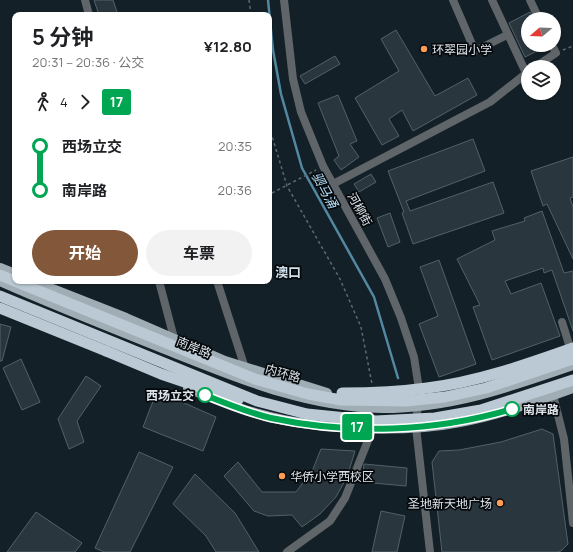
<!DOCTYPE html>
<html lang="zh">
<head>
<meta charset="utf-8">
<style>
  body { margin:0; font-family:Manrope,"Noto Sans SC",sans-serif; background:#f2f2f2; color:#202124; height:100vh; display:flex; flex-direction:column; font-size:15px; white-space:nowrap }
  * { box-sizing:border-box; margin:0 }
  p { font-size:13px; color:#757577 }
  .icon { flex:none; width:22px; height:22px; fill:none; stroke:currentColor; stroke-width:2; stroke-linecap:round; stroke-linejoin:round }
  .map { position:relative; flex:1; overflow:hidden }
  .panel { position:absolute; left:12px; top:12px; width:260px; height:272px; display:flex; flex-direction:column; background:#fff; border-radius:8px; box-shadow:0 1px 3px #0004 }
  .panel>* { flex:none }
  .badge { padding:0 8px; border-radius:3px; font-size:14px; line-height:26px }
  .needle { width:26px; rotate:251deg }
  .tools { position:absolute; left:521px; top:12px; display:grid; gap:8px }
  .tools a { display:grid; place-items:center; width:40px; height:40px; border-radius:50%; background:#fff; box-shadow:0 1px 3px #0004; font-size:20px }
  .map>.badge { position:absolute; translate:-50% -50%; box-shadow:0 0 0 2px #fff }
  .legs { display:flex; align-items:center; gap:6px; height:44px; padding:0 20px; font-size:13px }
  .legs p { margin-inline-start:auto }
  .headline { display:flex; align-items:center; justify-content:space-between; height:68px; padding:0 20px }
  h1 { font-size:22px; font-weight:700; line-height:30px }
  .primary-button { display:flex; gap:8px; margin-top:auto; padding:8px 20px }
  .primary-button a { flex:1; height:46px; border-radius:24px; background:#83583a; color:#fff; font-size:16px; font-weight:700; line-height:46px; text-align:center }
  .primary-button a+a { background:#f2f2f2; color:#202124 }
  ul { padding:0 20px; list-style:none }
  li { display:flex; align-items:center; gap:14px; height:44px; font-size:15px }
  li i { display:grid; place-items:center; width:6px; height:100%; margin:0 5px; background:currentColor }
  li i::after { content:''; width:10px; height:10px; margin:-5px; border:3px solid; border-radius:50%; background:#fff }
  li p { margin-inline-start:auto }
  li:first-child i { background:linear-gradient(#0000 50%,currentColor 0) }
  li:last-child i { background:linear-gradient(currentColor 50%,#0000 0) }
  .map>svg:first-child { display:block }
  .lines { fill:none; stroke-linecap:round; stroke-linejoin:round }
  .stream { stroke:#5388a2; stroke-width:2.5 }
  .building { fill:#2a363e; stroke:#526068 }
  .path { stroke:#5f6a70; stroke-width:1.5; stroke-dasharray:3 3; stroke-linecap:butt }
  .minor { stroke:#5f6569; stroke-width:8 }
  .major { stroke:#a0adb5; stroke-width:10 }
  .highway { stroke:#bac9d3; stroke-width:11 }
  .highway-bridge { stroke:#bac9d3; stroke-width:11 }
  .line-1-casing { stroke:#fff; stroke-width:9 }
  .line-1 { stroke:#00a651; stroke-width:6 }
  .poi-dot { fill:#fd9c55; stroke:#05090c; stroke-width:1.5 }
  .stop-1-dot { fill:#fff; stroke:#00a651; stroke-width:2 }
  .labels { text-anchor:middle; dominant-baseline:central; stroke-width:3.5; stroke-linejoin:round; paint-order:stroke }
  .poi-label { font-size:12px; fill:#dee6eb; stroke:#05090c; text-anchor:start }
  .street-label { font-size:12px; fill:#dee6eb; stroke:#05090c }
  .stop-label { font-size:12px; font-weight:bold; fill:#dee6eb; stroke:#05090c; text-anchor:end }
  .water-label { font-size:13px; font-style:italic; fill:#b7e1fa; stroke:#05090c }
  .neighbourhood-label { font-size:13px; font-weight:bold; fill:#d0e0ea; stroke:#05090c }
</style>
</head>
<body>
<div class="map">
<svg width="573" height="552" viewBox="0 0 573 552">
  <rect width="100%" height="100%" fill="#142027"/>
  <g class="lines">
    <polyline class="stream" points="268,0 273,50 281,94 302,168 374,297 398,378"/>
  </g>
  <g class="building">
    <polygon points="94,0 113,0 118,15 99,15"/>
    <polygon points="530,12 533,19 528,19 528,45 547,46 525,57 509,23"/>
    <polygon points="396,30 435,96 468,78 477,95 413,131 402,110 389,119 399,136 382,145 355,98 399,71 381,39"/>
    <polygon points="335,56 340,64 305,84 300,76"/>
    <polygon points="338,95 357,141 350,144 359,157 341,170 334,160 339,156 318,103"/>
    <polygon points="473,139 485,171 406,201 410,211 493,182 504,213 413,244 402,213 404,212 388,171"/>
    <polygon points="573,157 573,197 570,198 573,207 573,259 547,204 543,206 531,171"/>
    <polygon points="371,174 376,182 359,192 354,184"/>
    <polygon points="542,211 564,273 573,271 573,331 552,270 544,273 543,268 505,281 511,294 541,283 560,336 492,360 473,307 480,305 457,259 495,240 492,231 525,221 524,218"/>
    <polygon points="390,213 400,242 388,247 377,218"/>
    <polygon points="439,260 476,364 439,377 419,324 438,316 420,267"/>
    <polygon points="0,324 11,327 2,361 0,361"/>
    <polygon points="21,359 40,402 22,410 3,368"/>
    <polygon points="86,376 101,386 77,421 84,442 69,449 58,419"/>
    <polygon points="157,391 216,417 203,451 143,427"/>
    <polygon points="542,429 553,434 568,544 561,551 557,552 442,552 432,462 439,451 459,450 501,442"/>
    <polygon points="321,449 355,451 347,477 336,497 320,514 302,527 292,515 268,516 254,511 224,476 238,462 262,492 296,492 313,469"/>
    <polygon points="139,452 173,467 130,552 104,552 95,548"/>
    <polygon points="364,464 407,468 406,486 362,482"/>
    <polygon points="195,474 235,513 259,552 216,552 206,536 173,504"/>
    <polygon points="381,511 405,516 397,552 372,552"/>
    <polygon points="36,512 82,543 75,552 7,552"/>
  </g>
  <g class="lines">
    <g class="path">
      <polyline points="249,0 251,15"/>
      <polyline points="563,50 573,46"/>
      <polyline points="269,126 287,186 340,279 361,327 372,384"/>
      <polyline points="272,193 316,170"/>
    </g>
    <g class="minor">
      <polyline points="85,0 89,15"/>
      <polyline points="284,0 293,79 301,112 323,166 385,279 401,318 414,357 419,389 416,427 430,552"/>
      <polyline points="453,0 475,51 507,35"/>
      <polyline points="492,0 526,73"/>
      <polyline points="530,0 539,19"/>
      <polyline points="535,67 556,53 552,45"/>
      <polyline points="333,184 490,102 528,72"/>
      <polyline points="159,281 174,338"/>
      <polyline points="217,281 245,368 244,371"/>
      <polyline points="562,322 572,354"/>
      <polyline points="553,395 564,439 573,523"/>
      <polyline points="287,552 330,521 345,498 373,428"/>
    </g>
    <g class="major">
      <polyline points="0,268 15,274"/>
      <path d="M0,281c54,24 110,46 165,68 71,28 140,58 217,59 68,0 128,-21 191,-43"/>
      <polyline points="32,281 126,318 225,361 327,393"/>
      <path d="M188,388c23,9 47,20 71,26 55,16 145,19 201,8 39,-7 76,-21 113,-34"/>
    </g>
    <polyline class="highway" points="0,308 106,351"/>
    <g class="highway-bridge">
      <polyline points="0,275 255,379 308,394 341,400 406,401 445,397 486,388 573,359"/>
      <polyline points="0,296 257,401 307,414 376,421 435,418 481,410 573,380"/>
      <polyline points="106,351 161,374 238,400"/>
      <path d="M342,393c28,0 56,-1 85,-5 50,-6 98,-23 146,-40"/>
    </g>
  </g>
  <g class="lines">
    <g class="line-1-casing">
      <path id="line-1" d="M205,395c22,9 44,18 66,23 79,17 164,14 241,-9"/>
    </g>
    <use href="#line-1" class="line-1"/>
  </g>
  <g class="poi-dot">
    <circle cx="424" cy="49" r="4"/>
    <circle cx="282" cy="476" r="4"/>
    <circle cx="500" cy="503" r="4"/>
  </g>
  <g class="stop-1-dot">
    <circle cx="205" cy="395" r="7"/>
    <circle cx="512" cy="409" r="7"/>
  </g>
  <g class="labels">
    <g class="poi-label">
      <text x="432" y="49">环翠园小学</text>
      <text x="290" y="476">华侨小学西校区</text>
      <text x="492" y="503" text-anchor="end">圣地新天地广场</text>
    </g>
    <g class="street-label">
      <text transform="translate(360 209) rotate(61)">河柳街</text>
      <text transform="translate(194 347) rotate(22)">南岸路</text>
      <text transform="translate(283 373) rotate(16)">内环路</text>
    </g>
    <g class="stop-label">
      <text x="194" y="395">西场立交</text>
      <text x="523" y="409" text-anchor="start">南岸路</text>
    </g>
    <g class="water-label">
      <text transform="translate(325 190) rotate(61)">驷马涌</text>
    </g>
    <g class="neighbourhood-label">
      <text x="288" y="272">澳口</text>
    </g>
  </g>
</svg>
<div class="tools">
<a><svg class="needle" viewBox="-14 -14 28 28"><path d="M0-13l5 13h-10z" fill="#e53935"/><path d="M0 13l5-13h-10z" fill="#757577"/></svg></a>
<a><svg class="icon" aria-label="layers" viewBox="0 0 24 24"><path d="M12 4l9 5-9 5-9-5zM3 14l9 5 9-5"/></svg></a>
</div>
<b class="badge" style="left:357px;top:427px;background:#00a651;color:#fff">17</b>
<section class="panel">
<div class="headline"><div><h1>5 分钟</h1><p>20:31 – 20:36 · 公交</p></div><b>¥12.80</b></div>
<div class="legs"><svg class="icon" aria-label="walk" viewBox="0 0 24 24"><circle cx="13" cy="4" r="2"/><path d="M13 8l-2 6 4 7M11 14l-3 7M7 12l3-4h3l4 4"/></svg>4<svg class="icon" aria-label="forward" viewBox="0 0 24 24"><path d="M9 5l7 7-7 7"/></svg><b class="badge" style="background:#00a651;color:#fff">17</b></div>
<ul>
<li><i style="color:#00a651"></i><b>西场立交</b><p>20:35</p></li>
<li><i style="color:#00a651"></i><b>南岸路</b><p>20:36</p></li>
</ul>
<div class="primary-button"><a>开始</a><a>车票</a></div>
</section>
</div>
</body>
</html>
